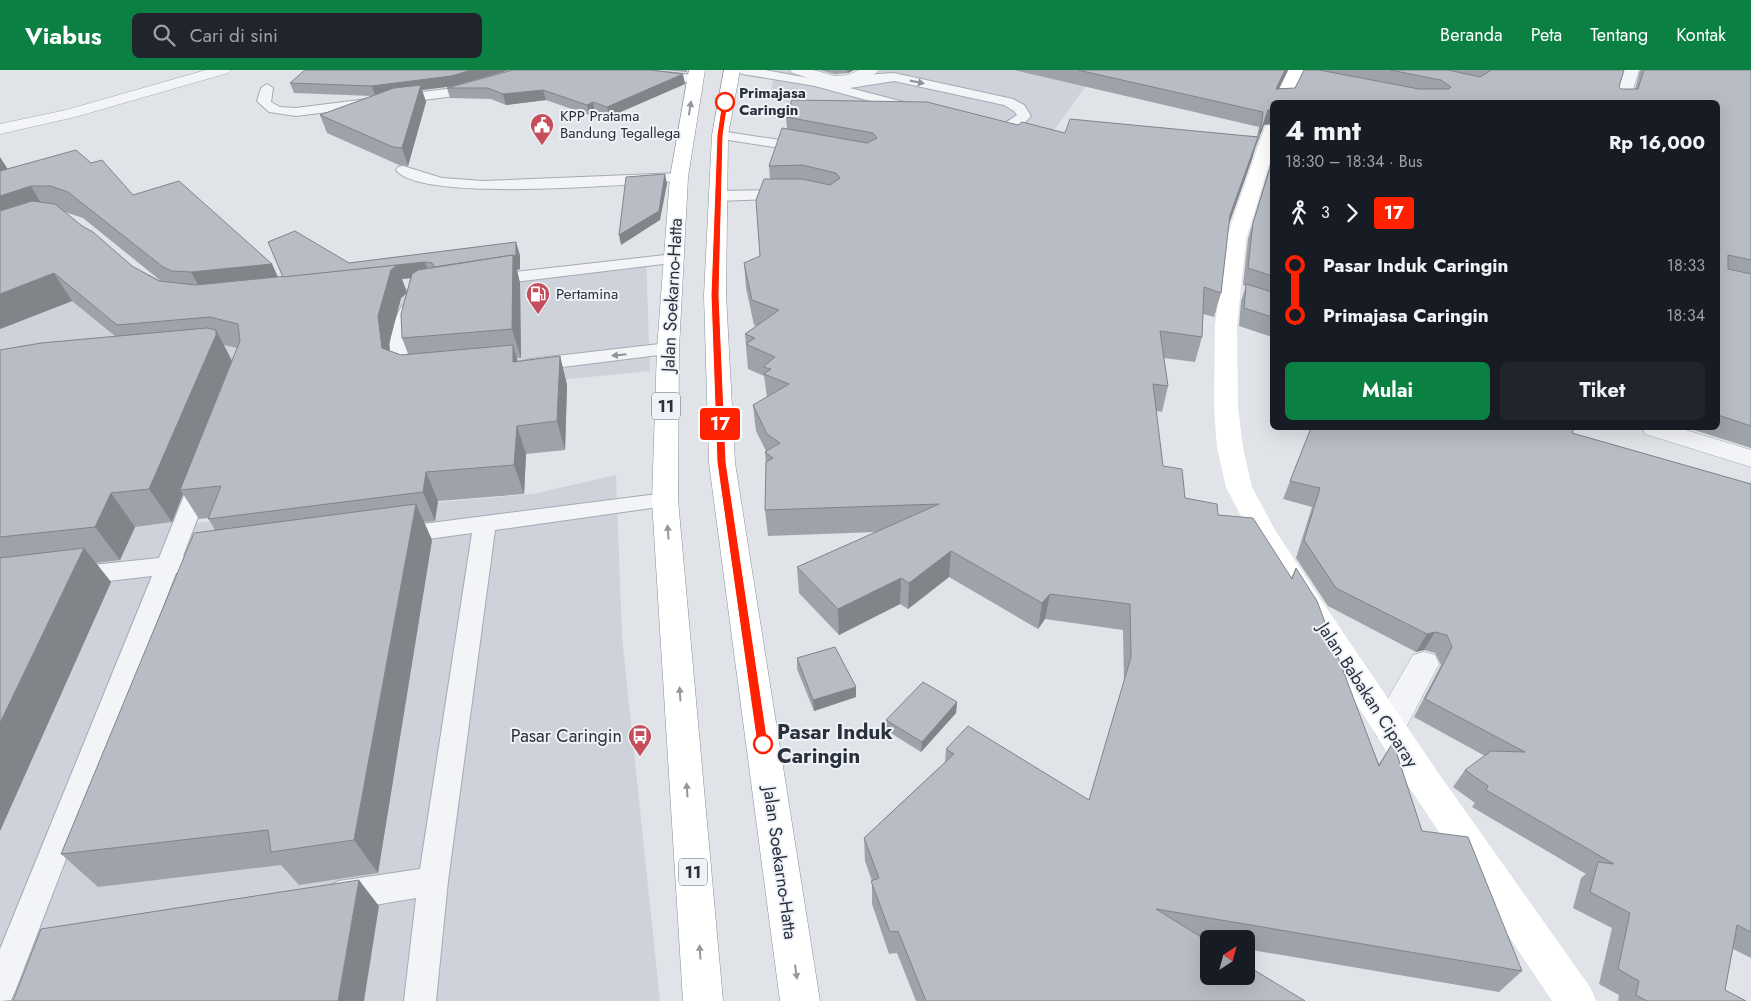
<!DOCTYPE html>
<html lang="id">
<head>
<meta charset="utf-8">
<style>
  body { margin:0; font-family:Jost,sans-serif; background:#20242c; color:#f1f3f6; height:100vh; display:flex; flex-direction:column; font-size:19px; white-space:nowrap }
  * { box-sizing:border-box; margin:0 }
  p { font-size:16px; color:#9ea1a6 }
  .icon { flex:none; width:28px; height:28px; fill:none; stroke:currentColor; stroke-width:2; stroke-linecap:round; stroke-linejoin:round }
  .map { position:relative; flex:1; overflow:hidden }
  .drawer { position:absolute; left:1270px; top:30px; width:450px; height:330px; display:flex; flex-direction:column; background:#171b24; border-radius:8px; box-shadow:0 5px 20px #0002 }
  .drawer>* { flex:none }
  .badge { padding:0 10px; border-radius:4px; font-size:18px; line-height:32px }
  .needle { width:32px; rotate:36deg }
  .buttons { position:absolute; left:1200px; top:860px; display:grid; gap:10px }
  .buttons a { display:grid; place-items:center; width:55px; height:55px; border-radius:8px; background:#171b24; box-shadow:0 5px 20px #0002; font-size:25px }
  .map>.badge { position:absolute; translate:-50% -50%; box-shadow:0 0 0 2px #fff }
  .legs { display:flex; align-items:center; gap:8px; height:55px; padding:0 15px; font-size:16px }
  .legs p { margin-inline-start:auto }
  .summary { display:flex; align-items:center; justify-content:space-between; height:85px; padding:0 15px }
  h1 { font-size:28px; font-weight:700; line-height:38px }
  .primary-button { display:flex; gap:10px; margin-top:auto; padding:10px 15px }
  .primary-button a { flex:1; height:58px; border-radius:8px; background:#0b8043; color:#fff; font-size:20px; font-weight:700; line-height:58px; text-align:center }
  .primary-button a+a { background:#20242c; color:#f1f3f6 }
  ul { padding:0 15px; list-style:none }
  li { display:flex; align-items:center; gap:18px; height:50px; font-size:19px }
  li i { display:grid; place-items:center; width:8px; height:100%; margin:0 6px; background:currentColor }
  li i::after { content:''; width:12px; height:12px; margin:-6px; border:4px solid; border-radius:50%; background:#171b24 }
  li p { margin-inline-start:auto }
  li:first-child i { background:linear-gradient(#0000 50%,currentColor 0) }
  li:last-child i { background:linear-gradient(currentColor 50%,#0000 0) }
  header { display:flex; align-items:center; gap:30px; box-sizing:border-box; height:70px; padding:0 25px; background:#0b8043; color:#fff }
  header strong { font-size:24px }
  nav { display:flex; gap:28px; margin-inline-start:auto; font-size:18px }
  .search { width:350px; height:45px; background:#20242c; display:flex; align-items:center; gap:12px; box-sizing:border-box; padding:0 18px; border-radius:8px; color:#9ea1a6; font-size:19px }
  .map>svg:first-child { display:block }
  .built { fill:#ced2da }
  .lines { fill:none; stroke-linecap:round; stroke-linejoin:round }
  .lane-casing { stroke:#a6aab2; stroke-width:2 }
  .street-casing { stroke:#a6aab2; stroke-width:1 }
  .highway-casing { stroke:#89909d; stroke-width:1 }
  .lane { fill:#f3f4f7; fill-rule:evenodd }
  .street { fill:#f3f4f7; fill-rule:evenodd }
  .secondary { fill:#fff; fill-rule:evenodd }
  .highway { fill:#fff; fill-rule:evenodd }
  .wall { fill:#9ea2a9; fill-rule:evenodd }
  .shaded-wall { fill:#818489 }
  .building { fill:#b8bcc4; stroke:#818489 }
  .oneway { fill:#8e929a }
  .oneway2 { fill:#94989e }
  .line-1 { fill:#f20; stroke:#fff }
  .stop-1-dot { fill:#fff; stroke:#f20; stroke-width:2.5 }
  .labels { text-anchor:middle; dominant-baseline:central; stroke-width:4; stroke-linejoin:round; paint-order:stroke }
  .far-stop-label { font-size:15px; font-weight:bold; fill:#2a313e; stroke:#eff2f6; text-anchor:start }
  .far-poi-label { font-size:15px; fill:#2a313e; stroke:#eff2f6; text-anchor:start }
  .shield { fill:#eff2f6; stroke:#656b75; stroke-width:1 }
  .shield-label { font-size:16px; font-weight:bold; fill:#2a313e }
  .street-label { font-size:18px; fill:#2a313e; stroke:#eff2f6 }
  .poi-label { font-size:18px; fill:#2a313e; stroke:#eff2f6; text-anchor:end }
  .near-stop-label { font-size:21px; font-weight:bold; fill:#2a313e; stroke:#eff2f6; text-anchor:start }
</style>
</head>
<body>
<header>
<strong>Viabus</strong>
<div class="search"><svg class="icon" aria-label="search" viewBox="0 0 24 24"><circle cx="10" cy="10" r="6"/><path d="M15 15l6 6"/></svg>Cari di sini</div>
<nav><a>Beranda</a><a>Peta</a><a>Tentang</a><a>Kontak</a></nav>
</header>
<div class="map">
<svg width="1751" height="931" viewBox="0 0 1751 931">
  <rect width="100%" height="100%" fill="#e0e3e8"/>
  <g class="built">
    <polygon points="776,0 822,0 854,9 872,0 1097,0 1042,77 899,58 769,28"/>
    <polygon points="646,186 650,301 318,334 341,227"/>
    <polygon points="0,200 170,236 335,226 288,382 195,453 533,424 616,405 622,567 660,931 0,931"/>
  </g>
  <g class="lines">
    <g class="lane-casing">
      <g id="lane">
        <polygon points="517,0 536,0 534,3 455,26 296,46 269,42 257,31 261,18 267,14 273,18 271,32 280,37 296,38 454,18"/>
        <polygon points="605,0 646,0 695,5 701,9 695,13 611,4"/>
        <path d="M736,0h29l70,13 42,-9 17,-1 119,26 11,6 7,11c-13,16 -33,19 -52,15l-2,-3c6,-7 12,-1 20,-3 8,-1 14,-6 20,-10l-3,-4 -10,-6 -110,-24 -44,7 69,18 2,3 -2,3 -5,1 -99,-27 -73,-12z"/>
        <polygon points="720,61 806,74 813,78 806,82 715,68 713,65"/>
        <path d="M403,96l39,12 41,3 196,-8 7,4 -7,4c-45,3 -260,22 -283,-11l2,-3z"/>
        <polygon points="789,120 797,125 794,128 718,131 710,126 718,121"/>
        <polygon points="674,184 680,186 682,189 680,192 489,215 483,214 481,210 483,206 489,205"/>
        <path d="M408,235l6,1 3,4 -7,30v24l1,4 9,3 2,4 -2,4 -7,2 -18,-6c-11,-16 -4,-53 7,-69z"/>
        <polygon points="668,273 675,275 677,279 675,283 530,301 523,299 521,295 523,291 530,289"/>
        <polygon points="202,401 210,403 213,408 183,486 189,488 193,494 189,500 176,503 16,919 11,930 0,931 0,879 152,506 74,515 66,512 62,506 66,500 74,497 159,488 191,408 194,403"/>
        <polygon points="665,423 673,425 676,430 673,435 495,460 448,811 436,931 404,931 416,828 339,841 328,836 324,826 328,816 339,811 420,799 472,463 399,473 391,471 388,465 391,459 399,457"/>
      </g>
    </g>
    <g class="street-casing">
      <g id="street">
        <polygon points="206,0 231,0 228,3 75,47 0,64 0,54 66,40"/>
        <path d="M790,0h23l22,6 13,-1 11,-5h20c-4,5 -11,8 -17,10 -25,9 -46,1 -69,-7z"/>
        <polygon points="1623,0 1639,0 1629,32 1613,32"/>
        <polygon points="1642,358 1679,358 1751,380 1751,397 1645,364"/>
        <polygon points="1424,582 1435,585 1439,594 1401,667 1389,671 1377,667 1373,657 1377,647 1413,585"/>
      </g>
    </g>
    <g class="highway-casing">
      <g id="highway">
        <polygon points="689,0 705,0 688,107 679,279 678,430 723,931 683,931 652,430 657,279 670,107"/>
        <polygon points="724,0 740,0 728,65 726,225 735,393 820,931 780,931 709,393 704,225 712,65"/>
      </g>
    </g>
    <use href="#lane" class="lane"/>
    <use href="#street" class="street"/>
    <g class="secondary">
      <polygon points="1289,0 1305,0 1289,32 1273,32"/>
      <polygon points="1272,55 1272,85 1246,169 1237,255 1238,337 1243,378 1252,417 1275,460 1315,521 1437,701 1590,917 1596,931 1552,931 1413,723 1295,537 1250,464 1226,417 1217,378 1214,337 1215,255 1226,169 1264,60 1266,56"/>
    </g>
    <use href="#highway" class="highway"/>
  </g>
  <g class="wall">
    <polygon points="664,0 687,0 687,2"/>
    <polygon points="820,0 854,0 848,3 835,4"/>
    <polygon points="1014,0 1288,0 1279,18 1295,18 1304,0 1624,0 1619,17 1621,19 1635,19 1640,0 1751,0 1751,378 1688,358 1718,358 1718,32 1272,32 1255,79 1257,72 1252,89 1229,154 1221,223 1214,247 1203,244 1202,267 1195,292 1164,288 1168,316 1162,342 1156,341 1163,396 1185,428 1218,445 1291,508 1296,498 1379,694 1393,672 1422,761 1522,901 1499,922 1246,879 1246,869 1209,869 1209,906 1305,931 916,931 897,883 889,884 872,834 872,811 865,791 864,768 945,692 946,679 1089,730 1124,612 1123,560 1045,549 1038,559 949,507 908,539 900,534 839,565 799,523 797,497 876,462 768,466 765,440 766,394 765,382 766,381 756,361 753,335 767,327 764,306 748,299 745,264 757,256 754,255 746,218 744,193 760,186 770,109 769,96 787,59 786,47 1018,55 1065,63 1257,66 1259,57"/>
    <polygon points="290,13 454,16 422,20 426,32 408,96 399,95 327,63 320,45 372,26 294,23"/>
    <polygon points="685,14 609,47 595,43 589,45 546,30 506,35 491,29 450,28 447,18"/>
    <polygon points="1272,88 1272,267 1239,256 1241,231 1246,216 1243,215 1248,169"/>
    <path d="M91,93l42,32 139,69 6,13 71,-14 167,-21 4,14v13l-3,1 3,13 1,75h-5l1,3 43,-5 7,29 -2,65 -39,4 -2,40 -86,7 -3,20 -11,1 8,18 -54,333 -79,12 -18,-20 -183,22 -37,-33 154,-324 -7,-12 -9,1 -16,-25 -11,28 -37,5 -15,33 -24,3 15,19 -111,249v-481l115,-14 -43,-35 -72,28 8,-160zM65,142l18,6 78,63 -29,-15zM410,208l-3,14 -5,-13zM407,223l-5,45 6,16 -7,1 -11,-4 -1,-7 12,-46zM224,275l13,3 -5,13z"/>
    <polygon points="1311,358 1572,363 1751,414 1751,888 1733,879 1725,920 1746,931 1618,931 1619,925 1599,914 1612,858 1573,838 1581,808 1586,804 1472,737 1475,733 1453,717 1465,700 1485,686 1414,647 1441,595 1435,583 1424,580 1416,582 1328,536 1296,488 1312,437 1283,429"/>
    <polygon points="797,588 856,627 814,641 797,599"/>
    <polygon points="957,632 956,643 921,682 886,660 886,650"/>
  </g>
  <g class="shaded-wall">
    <polygon points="472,0 510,0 454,16 422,20 426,32 408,96 402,78 375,26 372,16"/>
    <polygon points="847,0 854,0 848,3"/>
    <polygon points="1285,0 1288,0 1272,33 1276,19"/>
    <polygon points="683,4 685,14 609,47 607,37"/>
    <polygon points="543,20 546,30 506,35 503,24"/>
    <polygon points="593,32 595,43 589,45 587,35"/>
    <polygon points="1272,39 1272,54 1264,55 1255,79 1268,40"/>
    <polygon points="1258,67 1252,89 1224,168 1230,145"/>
    <polygon points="0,87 16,112 31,116 46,142 0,157"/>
    <polygon points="665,104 667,114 660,150 621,175 619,165"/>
    <polygon points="516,172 520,186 520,199 517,200 520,213 521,288 512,259 439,212"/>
    <polygon points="425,192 430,206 402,209 407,223 401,228 389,274 393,306 283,207"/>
    <polygon points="272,194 284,221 206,229 191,202"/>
    <polygon points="54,203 72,231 0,259 0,224"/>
    <polygon points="216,260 233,293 180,420 183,424 172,452 149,419"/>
    <polygon points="513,275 521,304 513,292"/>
    <polygon points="560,286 567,315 565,380 557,351"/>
    <polygon points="517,356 526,384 524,424 514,395"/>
    <polygon points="426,402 438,431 435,451 423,422"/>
    <polygon points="111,423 135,457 120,490 95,457"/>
    <polygon points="416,434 432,470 378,803 354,770"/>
    <polygon points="84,478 111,512 0,761 0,653"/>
    <polygon points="951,481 949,507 908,539 909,513"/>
    <polygon points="901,508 900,534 839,565 838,539"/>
    <polygon points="1050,524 1045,549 1038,559 1042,533"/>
    <polygon points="1435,562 1424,580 1416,582 1427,564"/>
    <polygon points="856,617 856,627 814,641 813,630"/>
    <polygon points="957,632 956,643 921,682 922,672"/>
    <polygon points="359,810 379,836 364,931 338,931"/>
  </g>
  <g class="building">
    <polygon points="305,0 472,0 451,6 372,16 290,13"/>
    <polygon points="513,0 650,0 683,4 607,37 593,32 587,35 543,20 503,24 488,18 447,18"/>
    <polygon points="1078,0 1285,0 1276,19 1295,18 1304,0 1319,0 1419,19 1449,19 1451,17 1441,10 1390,0 1448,0 1480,7 1490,1 1489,0 1624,0 1619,17 1621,19 1638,19 1644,0 1751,0 1751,190 1728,185 1728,199 1751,204 1751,356 1718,345 1718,32 1272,32 1272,39 1268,40 1260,64 1263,42"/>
    <polygon points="421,15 402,78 393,77 320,45 394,18"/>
    <polygon points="792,30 927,32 1018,55 1022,52 1065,63 1070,49 1258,67 1230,145 1221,223 1204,217 1202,267 1160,261 1168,316 1153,314 1163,396 1182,399 1185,428 1217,434 1218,445 1253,448 1292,509 1296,498 1317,531 1379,696 1393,672 1422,761 1468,767 1522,901 1156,839 1209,872 1209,906 1246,906 1246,895 1305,931 926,931 898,861 890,862 871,811 879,808 864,768 954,684 946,679 968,656 1089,730 1131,587 1130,534 1050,524 1042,533 951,481 909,513 901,508 838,539 797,497 939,434 765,440 766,392 773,388 765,382 780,373 767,364 753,335 789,314 764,304 771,299 763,297 775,287 746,274 755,268 745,264 779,240 752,230 744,193 760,186 756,130 764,109 802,109 830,115 840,108 836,103 802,95 769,96 782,58 867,73 877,68 873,63 786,47"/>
    <polygon points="76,80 91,93 102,90 133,125 179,111 272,194 191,202 172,201 163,197 68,122 51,116 31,116 0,126 0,101"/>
    <polygon points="1269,101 1272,102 1272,206 1248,198 1253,153"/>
    <polygon points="665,104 659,141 619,165 626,107"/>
    <polygon points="32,131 55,134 82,156 93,162 132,196 159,211 196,215 397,195 391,200 378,246 382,278 401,285 513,275 513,292 560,286 557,351 517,356 514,395 426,402 423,422 208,449 221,416 180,420 240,271 238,254 210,247 117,255 54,203 0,224 0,141"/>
    <polygon points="295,161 349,193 516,172 516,185 513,186 513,185 434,197 432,193 425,192 283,207 268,172"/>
    <polygon points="513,185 512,259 402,268 401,244 412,204 418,200"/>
    <polygon points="1246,214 1272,222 1272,247 1244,238"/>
    <polygon points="207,258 216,260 216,265 149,419 111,423 95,457 0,467 0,280 41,273"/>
    <polygon points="1311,358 1574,358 1572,363 1751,414 1751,862 1737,855 1725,920 1746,931 1647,931 1636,925 1639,911 1618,899 1630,843 1590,822 1598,792 1614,794 1486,720 1488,716 1465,700 1491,681 1525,682 1425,629 1452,577 1447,565 1435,562 1427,564 1336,518 1304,470 1320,418 1290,411"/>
    <polygon points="416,434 354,770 271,782 268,760 61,784 194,463"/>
    <polygon points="84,478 0,653 0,488"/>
    <polygon points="835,577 856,617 813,630 797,588"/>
    <polygon points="923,612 957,632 922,672 886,650"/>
    <polygon points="359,810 338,931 13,931 41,859"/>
  </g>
  <defs><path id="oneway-solid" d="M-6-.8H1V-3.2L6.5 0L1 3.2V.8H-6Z" transform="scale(1.25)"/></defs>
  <g class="oneway">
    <use href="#oneway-solid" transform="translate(917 12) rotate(12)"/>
    <use href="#oneway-solid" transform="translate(619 285) rotate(174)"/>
  </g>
  <g class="oneway2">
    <use href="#oneway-solid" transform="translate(690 38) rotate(-81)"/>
    <use href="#oneway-solid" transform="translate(668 462) rotate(-94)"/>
    <use href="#oneway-solid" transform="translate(680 624) rotate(-94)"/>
    <use href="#oneway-solid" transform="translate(687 720) rotate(-94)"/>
    <use href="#oneway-solid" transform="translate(700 882) rotate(-94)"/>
    <use href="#oneway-solid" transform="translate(796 902) rotate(82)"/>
  </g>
  <polygon class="line-1" points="725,30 728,32 723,65 719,225 726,392 768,674 763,679 757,674 717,392 711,225 717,65 722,32"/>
  <defs>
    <g id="civic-pin" transform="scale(1.25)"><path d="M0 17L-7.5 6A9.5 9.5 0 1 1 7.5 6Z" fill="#c44e5b" stroke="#eff2f6"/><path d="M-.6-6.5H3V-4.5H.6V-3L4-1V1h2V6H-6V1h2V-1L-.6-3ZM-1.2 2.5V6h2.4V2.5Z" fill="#fff"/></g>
    <g id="fuel-pin" transform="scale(1.25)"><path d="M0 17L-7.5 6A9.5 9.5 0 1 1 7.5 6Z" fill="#c44e5b" stroke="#eff2f6"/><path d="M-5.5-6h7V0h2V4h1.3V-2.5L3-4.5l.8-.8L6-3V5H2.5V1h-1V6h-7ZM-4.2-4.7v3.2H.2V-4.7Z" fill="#fff"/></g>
    <g id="bus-pin" transform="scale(1.25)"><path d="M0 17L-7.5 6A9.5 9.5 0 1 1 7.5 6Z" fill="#c44e5b" stroke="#eff2f6"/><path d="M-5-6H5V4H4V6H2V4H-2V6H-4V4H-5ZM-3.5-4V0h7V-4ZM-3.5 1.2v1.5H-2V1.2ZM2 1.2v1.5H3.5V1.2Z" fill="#fff"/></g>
  </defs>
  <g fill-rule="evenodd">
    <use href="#civic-pin" x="542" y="55"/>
    <use href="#fuel-pin" x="538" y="224"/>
    <use href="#bus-pin" x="640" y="666"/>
  </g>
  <g class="stop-1-dot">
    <circle cx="725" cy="32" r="9"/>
    <circle cx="763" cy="674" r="9"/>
  </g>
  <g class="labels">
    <g class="far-stop-label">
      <text x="739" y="23">Primajasa<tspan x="739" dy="17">Caringin</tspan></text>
    </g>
    <g class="far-poi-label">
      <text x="560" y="46">KPP Pratama<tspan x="560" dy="17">Bandung Tegallega</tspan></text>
      <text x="556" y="224">Pertamina</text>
    </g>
    <g class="shield">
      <rect x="652" y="322.5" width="28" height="27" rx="4"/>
      <rect x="679" y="788.5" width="28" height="27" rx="4"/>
    </g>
    <g class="shield-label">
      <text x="666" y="336">11</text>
      <text x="693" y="802">11</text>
    </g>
    <g class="street-label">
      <text transform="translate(672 225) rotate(-87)">Jalan Soekarno-Hatta</text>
      <text transform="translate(1368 625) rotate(57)">Jalan Babakan Ciparay</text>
      <text transform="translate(780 793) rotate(82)">Jalan Soekarno-Hatta</text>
    </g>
    <g class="poi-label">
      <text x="622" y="666">Pasar Caringin</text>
    </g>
    <g class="near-stop-label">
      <text x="777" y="662">Pasar Induk<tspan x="777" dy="24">Caringin</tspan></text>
    </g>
  </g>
</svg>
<div class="buttons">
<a><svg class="needle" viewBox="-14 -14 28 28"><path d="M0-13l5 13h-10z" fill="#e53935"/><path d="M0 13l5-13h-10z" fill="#9ea1a6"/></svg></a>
</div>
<b class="badge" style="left:720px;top:354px;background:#f20;color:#fff">17</b>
<section class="drawer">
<div class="summary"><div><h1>4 mnt</h1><p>18:30 – 18:34 · Bus</p></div><b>Rp 16,000</b></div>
<div class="legs"><svg class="icon" aria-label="walk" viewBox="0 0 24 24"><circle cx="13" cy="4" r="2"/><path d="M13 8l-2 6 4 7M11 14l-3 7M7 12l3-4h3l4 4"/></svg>3<svg class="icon" aria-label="forward" viewBox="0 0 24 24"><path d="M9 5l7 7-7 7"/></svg><b class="badge" style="background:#f20;color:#fff">17</b></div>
<ul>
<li><i style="color:#f20"></i><b>Pasar Induk Caringin</b><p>18:33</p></li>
<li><i style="color:#f20"></i><b>Primajasa Caringin</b><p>18:34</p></li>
</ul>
<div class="primary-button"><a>Mulai</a><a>Tiket</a></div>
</section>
</div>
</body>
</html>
